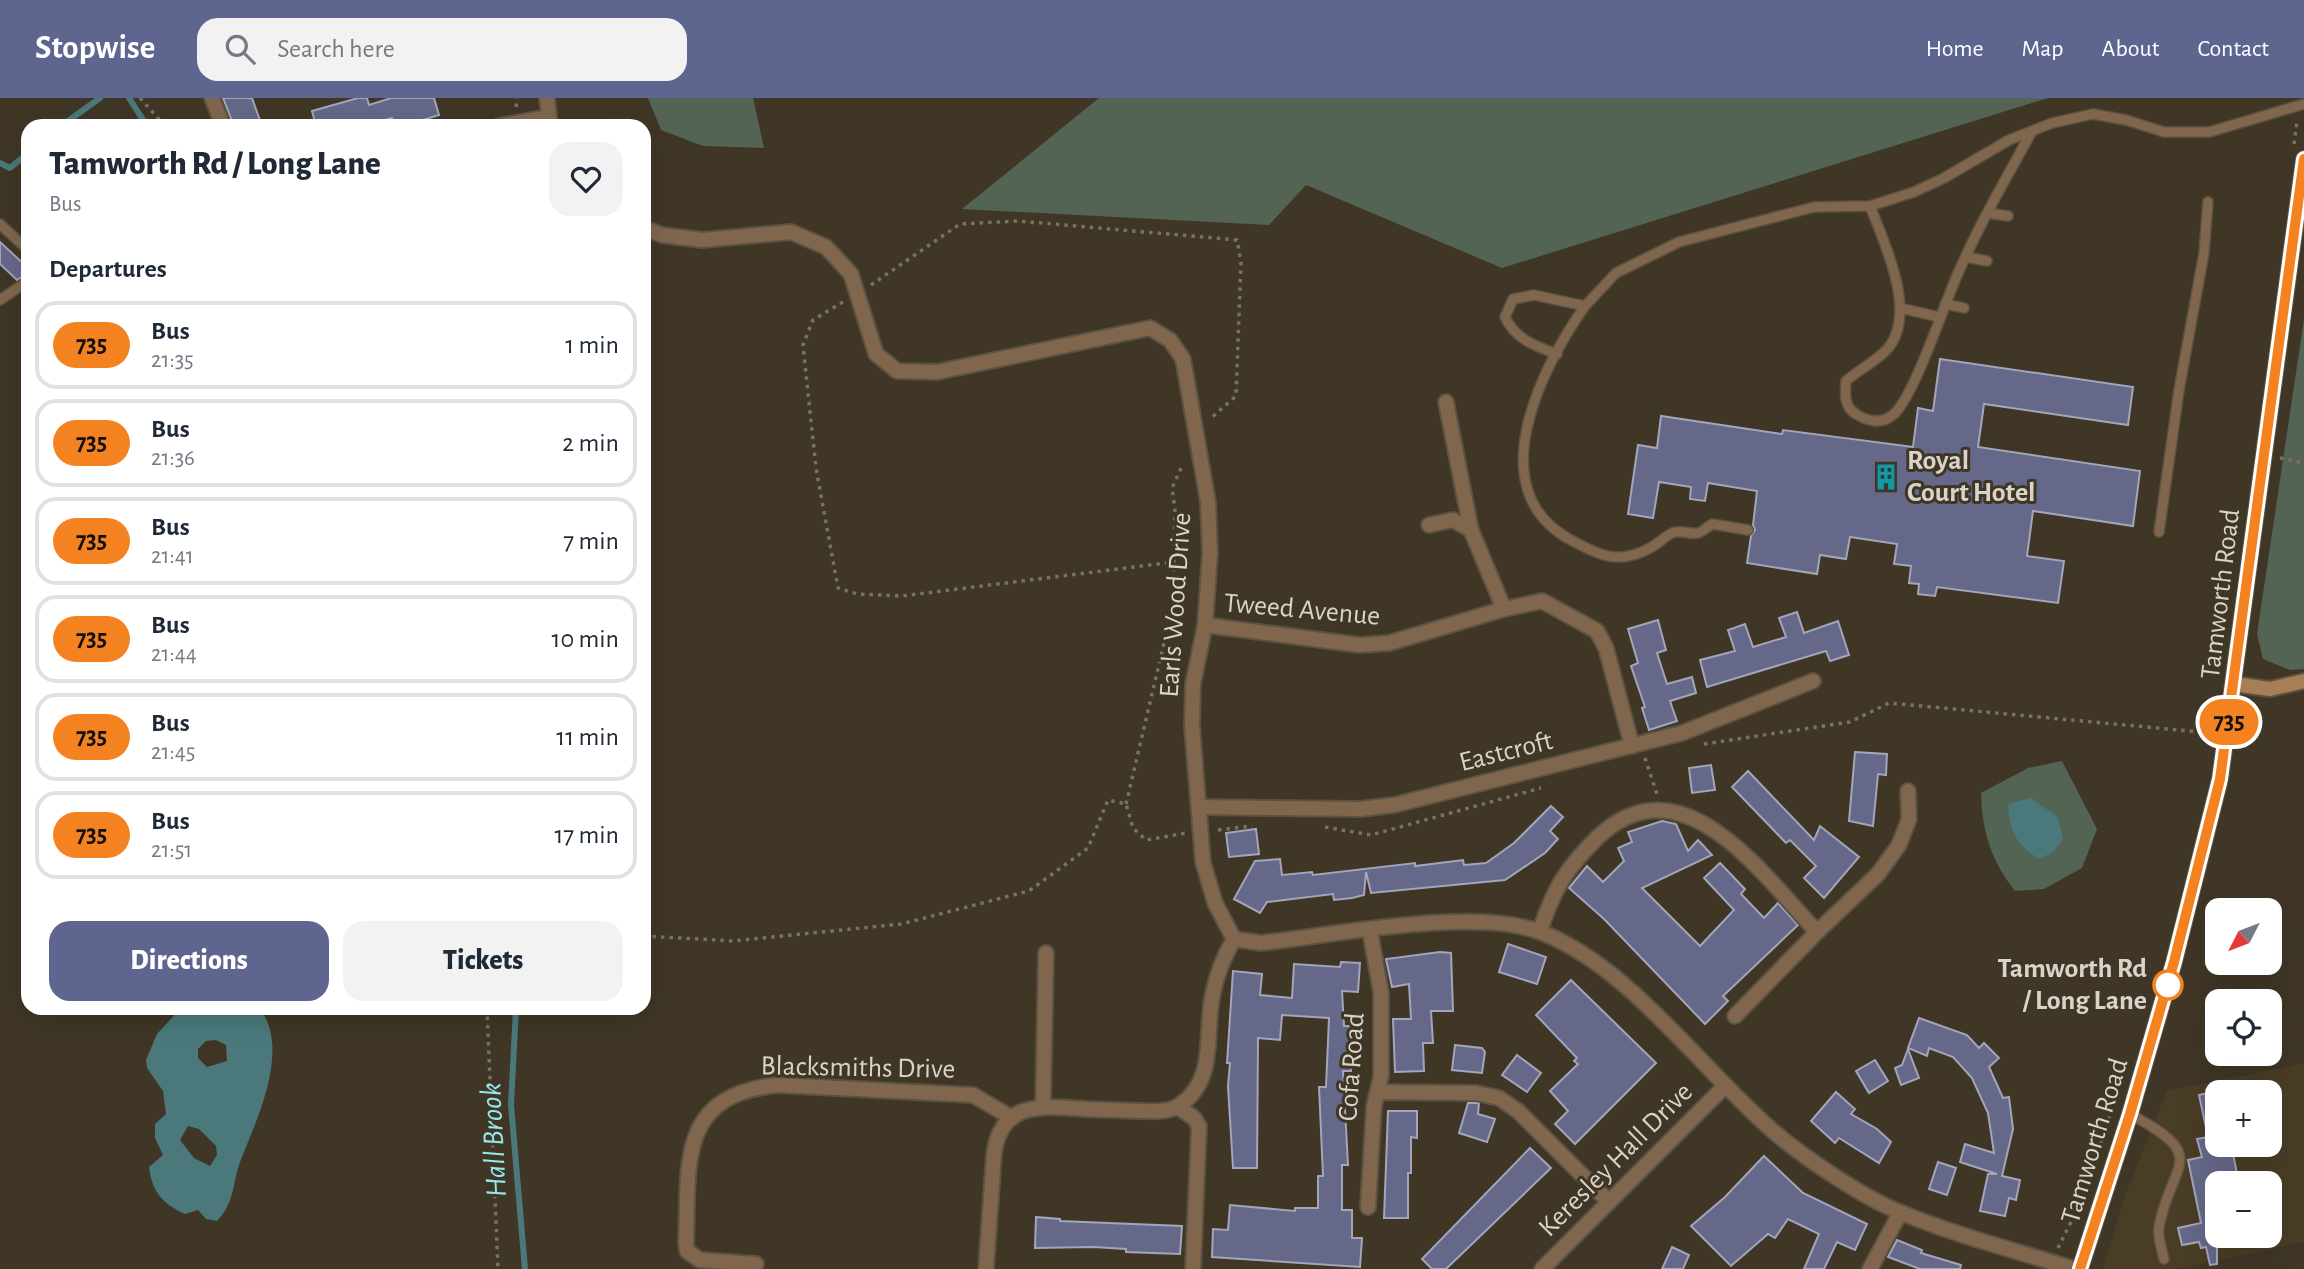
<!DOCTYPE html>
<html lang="en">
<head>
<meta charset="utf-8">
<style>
  body { margin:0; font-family:"Alegreya Sans",sans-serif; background:#f2f2f3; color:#1f2937; height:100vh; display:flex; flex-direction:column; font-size:26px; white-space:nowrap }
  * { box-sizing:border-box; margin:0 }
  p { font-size:23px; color:#747a83 }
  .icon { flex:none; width:38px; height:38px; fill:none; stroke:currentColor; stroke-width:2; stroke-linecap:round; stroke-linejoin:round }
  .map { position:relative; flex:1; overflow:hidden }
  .panel { position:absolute; left:21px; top:21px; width:630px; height:896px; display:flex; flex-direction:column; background:#fff; border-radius:21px; box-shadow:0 7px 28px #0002 }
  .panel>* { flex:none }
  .badge { padding:0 14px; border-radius:23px; font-size:24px; line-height:46px }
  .needle { width:46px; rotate:228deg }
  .controls { position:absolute; left:2205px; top:800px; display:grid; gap:14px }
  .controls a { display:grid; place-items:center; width:77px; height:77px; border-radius:14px; background:#fff; box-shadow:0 7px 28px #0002; font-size:35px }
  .map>.badge { position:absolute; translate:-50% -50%; box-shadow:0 0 0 4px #fff }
  h2 { padding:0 28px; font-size:26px; line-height:63px }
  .round { display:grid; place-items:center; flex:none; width:74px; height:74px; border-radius:21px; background:#f2f2f3 }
  .headline { display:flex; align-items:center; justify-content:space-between; height:119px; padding:0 28px }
  h1 { font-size:33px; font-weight:800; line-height:52px }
  .primary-button { display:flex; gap:14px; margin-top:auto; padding:14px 28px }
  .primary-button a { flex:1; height:80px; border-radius:21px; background:#5e658f; color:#fff; font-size:28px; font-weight:800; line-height:80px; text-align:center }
  .primary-button a+a { background:#f2f2f3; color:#1f2937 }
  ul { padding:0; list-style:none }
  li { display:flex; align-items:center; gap:21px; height:88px; margin:0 14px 10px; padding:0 14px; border:4px solid #e0e1e3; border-radius:21px }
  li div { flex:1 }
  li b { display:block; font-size:26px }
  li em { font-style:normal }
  li .badge { min-width:77px; font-weight:700; text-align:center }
  header { display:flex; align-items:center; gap:42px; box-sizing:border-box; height:98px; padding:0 35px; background:#5e658f; color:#fff }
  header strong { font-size:33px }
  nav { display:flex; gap:38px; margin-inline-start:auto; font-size:24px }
  .search { width:490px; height:63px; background:#f2f2f3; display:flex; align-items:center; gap:18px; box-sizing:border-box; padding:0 24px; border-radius:21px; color:#747a83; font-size:26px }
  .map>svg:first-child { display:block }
  .built { fill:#4a3d26; fill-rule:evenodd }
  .green { fill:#546454 }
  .water { fill:#4b797b; fill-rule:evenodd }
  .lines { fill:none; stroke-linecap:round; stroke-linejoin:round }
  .stream { stroke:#4b797b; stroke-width:6 }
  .building { fill:#666889; stroke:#a3a5ba; stroke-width:2 }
  .service-casing { stroke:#5b5243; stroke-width:12 }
  .minor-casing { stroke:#5b5243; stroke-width:18 }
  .secondary-casing { stroke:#5b5243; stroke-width:18 }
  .path { stroke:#797163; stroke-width:3.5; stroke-dasharray:3.5 5; stroke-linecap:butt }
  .service { stroke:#80664d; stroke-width:9 }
  .minor { stroke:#80664d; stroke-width:14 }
  .secondary { stroke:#a87e57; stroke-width:14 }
  .line-casing { stroke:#fff; stroke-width:16 }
  .line { stroke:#f58220; stroke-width:10 }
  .stop-dot { fill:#fff; stroke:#f58220; stroke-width:3.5 }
  .labels { text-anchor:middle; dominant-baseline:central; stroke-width:6; stroke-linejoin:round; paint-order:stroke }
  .poi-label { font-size:28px; font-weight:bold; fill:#d9d3c9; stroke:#3f3626; text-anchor:start }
  .street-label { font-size:28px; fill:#d9d3c9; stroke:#3f3626 }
  .stop-label { font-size:28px; font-weight:bold; fill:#d9d3c9; stroke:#3f3626; text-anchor:end }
  .water-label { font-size:30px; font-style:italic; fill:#95e8ec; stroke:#3f3626 }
</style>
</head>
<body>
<header>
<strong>Stopwise</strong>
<div class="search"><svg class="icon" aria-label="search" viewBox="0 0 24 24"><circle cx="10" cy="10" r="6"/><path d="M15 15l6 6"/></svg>Search here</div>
<nav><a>Home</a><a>Map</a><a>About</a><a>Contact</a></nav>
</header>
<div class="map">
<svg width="2304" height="1171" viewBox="0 0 2304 1171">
  <rect width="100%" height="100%" fill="#3f3626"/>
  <path class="built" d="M2304,965v179l-127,27h-74l21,-71 43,-107zM2217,994h53v52h-53zM2217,1085h53v53h-53z"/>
  <g class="green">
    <polygon points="648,0 753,0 764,50 703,48 661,32"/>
    <polygon points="1099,0 2048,0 1502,170 1306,87 1269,127 962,111"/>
    <polygon points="2304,221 2304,571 2290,572 2263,561 2257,536"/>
    <path d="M2062,663l35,68 -15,39 -38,21 -29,2c-24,-30 -33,-60 -34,-98l47,-25z"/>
  </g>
  <g class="water">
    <path d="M2031,700l27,19 5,22 -10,13 -14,7c-23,-15 -30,-28 -31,-55z"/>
    <path d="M181,910h78c33,40 -3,113 -19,154 -8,23 -5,40 -23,59l-11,-2 -8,-9 -13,4c-22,-10 -33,-22 -36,-47l14,-12 -8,-17v-14l11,-10 -3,-23 -16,-23 -1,-8 11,-26zM216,942l10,5 1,16 -20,6 -9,-9v-9l8,-8zM188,1028l11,3 17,17 1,9 -7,11 -16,-8 -14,-18z"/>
  </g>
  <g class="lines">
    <g class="stream">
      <polyline points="129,0 147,28"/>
      <polyline points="61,28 100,0"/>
      <polyline points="0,65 10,70 28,55"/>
      <polyline points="516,910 511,1007 525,1171"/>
    </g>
  </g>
  <g class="building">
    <polygon points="223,0 252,0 262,28 234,28"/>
    <polygon points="358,0 367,0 369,7 391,0 434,0 439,17 403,28 395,28 392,20 363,28 316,28 312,13"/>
    <polygon points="0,144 28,170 28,176 17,182 0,166"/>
    <polygon points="1940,261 2133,289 2128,327 1984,306 1978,349 2140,373 2133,428 2033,413 2027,458 2064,463 2058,505 1937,489 1935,498 1918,496 1919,486 1909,485 1911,468 1894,466 1897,446 1850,439 1846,461 1820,457 1817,476 1747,465 1751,438 1755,432 1753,427 1757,393 1708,385 1705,403 1690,401 1691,389 1659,384 1653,420 1628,416 1638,347 1657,350 1661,318 1782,336 1783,332 1913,349 1918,310 1933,313"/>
    <polygon points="1797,514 1804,535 1838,523 1849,557 1830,563 1826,553 1707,589 1700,562 1735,553 1728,532 1745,526 1753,549 1786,539 1779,520"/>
    <polygon points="1658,522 1666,552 1657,555 1667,586 1692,579 1696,595 1670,603 1677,623 1649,632 1642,610 1645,609 1631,568 1638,565 1628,531"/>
    <polygon points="1855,654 1887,656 1886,677 1878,676 1873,728 1849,723"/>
    <polygon points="1711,667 1715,692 1692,695 1689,670"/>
    <polygon points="1748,673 1814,742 1820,728 1859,759 1824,800 1804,780 1816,768 1790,742 1786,745 1732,689"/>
    <polygon points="1551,708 1563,719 1550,733 1558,741 1545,755 1505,782 1371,795 1366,774 1364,797 1352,800 1334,802 1333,796 1267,804 1260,815 1234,801 1255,763 1280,761 1282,777 1312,774 1313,777 1415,765 1415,768 1463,762 1464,767 1486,765 1514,745"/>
    <polygon points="1662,723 1676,726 1688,753 1698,742 1712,757 1642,790 1700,848 1734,812 1704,780 1720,765 1745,791 1741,796 1764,820 1778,805 1798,827 1723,898 1728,903 1705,926 1604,821 1569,790 1587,768 1603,784 1624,763 1618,750 1632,744 1628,734"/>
    <polygon points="1256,731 1259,756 1229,759 1226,735"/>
    <polygon points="1508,846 1546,859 1537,886 1499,874"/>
    <polygon points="1440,854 1451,855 1453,913 1431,913 1433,945 1423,945 1424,973 1395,974 1393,921 1411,921 1409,886 1392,889 1386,861"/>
    <polygon points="1341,864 1360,865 1358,894 1342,893 1344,928 1353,928 1351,973 1343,973 1348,1067 1342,1067 1342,1112 1352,1112 1352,1140 1362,1140 1360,1169 1212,1159 1213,1131 1228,1132 1230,1107 1295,1113 1295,1110 1318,1110 1318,1078 1323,1078 1319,989 1326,989 1329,920 1282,917 1280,942 1258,940 1257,1070 1233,1070 1228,988 1230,965 1227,965 1233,873 1262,876 1260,897 1292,900 1294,866 1340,869"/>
    <polygon points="1571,882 1656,965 1575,1046 1555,1026 1568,1013 1550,993 1578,966 1574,963 1577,960 1536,917"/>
    <polygon points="1919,920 1967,937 1979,950 1984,945 1999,960 1989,969 2003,1000 2009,999 2013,1031 2002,1078 2020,1082 2016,1102 2009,1100 2005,1118 1980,1113 1988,1076 1997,1076 1960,1064 1965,1046 1994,1055 1988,1015 1972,980 1953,959 1929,950 1927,958 1908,950"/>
    <polygon points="1455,947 1482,950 1485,954 1482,975 1452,972"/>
    <polygon points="1908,951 1919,980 1901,987 1895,970 1902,967"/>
    <polygon points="1517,957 1541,975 1527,994 1502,977"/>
    <polygon points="1875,962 1888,983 1869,995 1856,973"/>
    <polygon points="2217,993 2217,1046 2231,1046 2239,1085 2217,1085 2217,1166 2210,1167 2206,1149 2201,1150 2199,1144 2182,1147 2178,1130 2201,1125 2188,1062 2202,1059 2197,1041 2208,1039 2199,997"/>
    <polygon points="1836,994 1855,1011 1851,1016 1877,1031 1891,1044 1879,1065 1839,1040 1835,1045 1811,1023"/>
    <polygon points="1468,1005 1479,1005 1478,1016 1495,1021 1487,1044 1459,1035"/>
    <polygon points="1388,1013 1417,1013 1417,1040 1411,1039 1411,1075 1408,1075 1408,1120 1384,1120"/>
    <polygon points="1530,1050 1551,1070 1446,1171 1432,1171 1422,1161"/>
    <polygon points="1764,1058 1803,1095 1867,1126 1855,1152 1837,1144 1824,1171 1804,1171 1819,1136 1788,1121 1775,1140 1768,1136 1731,1168 1691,1128 1725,1099"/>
    <polygon points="1938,1064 1956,1070 1947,1097 1929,1091"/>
    <polygon points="1036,1119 1060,1121 1060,1123 1182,1128 1180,1156 1126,1154 1126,1151 1093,1149 1035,1150"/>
    <polygon points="1897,1142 1922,1152 1921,1155 1961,1167 1960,1171 1920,1171 1888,1159"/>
    <polygon points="1672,1149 1689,1157 1683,1171 1662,1171"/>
  </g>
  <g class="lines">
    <g class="service-casing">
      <g id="service">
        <path d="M1870,108c14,36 47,105 19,141 -10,13 -31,23 -43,34 -1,13 -2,26 10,33 13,8 27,11 39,-1 20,-20 48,-105 61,-135 21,-50 50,-99 76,-147"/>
        <polyline points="1988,115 2008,118"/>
        <polyline points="0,126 28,152"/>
        <polyline points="1966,159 1987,163"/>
        <polyline points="0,202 28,183"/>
        <polyline points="1945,206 1964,210"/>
        <path d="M1585,208c-44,62 -106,185 -14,234 29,16 48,25 79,8 8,-4 14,-11 22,-15 8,-4 18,2 26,0 4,-1 10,-6 14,-9l36,6"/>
        <polyline points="1900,210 1939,219"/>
        <path d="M1557,256c-22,-8 -42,-15 -52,-37l8,-18 21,-4 51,11 31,-33 63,-31 135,-35 56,-1 44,-14 30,-14 65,-38 43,-17 41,-9 33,6 38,12h45l95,-28"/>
        <polyline points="2159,434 2179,292 2204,155 2208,104"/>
        <path d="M2130,1016c82,44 41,47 29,113 -2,9 3,23 5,32"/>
      </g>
    </g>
    <g class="minor-casing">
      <g id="minor">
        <polyline points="212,0 223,28"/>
        <polyline points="547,0 550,27"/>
        <polyline points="499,28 548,19"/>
        <path d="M644,130l18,7 40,5 89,-8 35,15 25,27 25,80 21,17 40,1 213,-44 20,12 13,19 25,143 2,51 -5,72 -12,59 -1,42 11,136 12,41 19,36 27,4c72,-8 214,-36 279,-11 87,32 162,138 233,199 30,26 92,68 129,82 56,23 115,38 172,56"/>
        <polyline points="1446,304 1471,432"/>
        <polyline points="1429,427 1453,422 1471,432 1504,511"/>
        <polyline points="1205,527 1359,547 1389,545 1504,511 1542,503 1597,533 1606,550 1632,648"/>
        <polyline points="1199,709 1360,711 1394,707 1682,635 1813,583"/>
        <path d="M1540,833c13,-41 27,-64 58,-94 84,-79 164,37 219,95"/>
        <polyline points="1735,918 1817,834 1878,776 1899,747 1909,721 1908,693"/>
        <polyline points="1378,994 1476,995 1499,1000 1518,1013 1609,1104"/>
        <polyline points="1043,1008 1046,855"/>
        <polyline points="1178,1009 1194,1020 1199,1028 1193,1171"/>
        <polyline points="1368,1109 1374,1008 1381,978 1381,895 1370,833"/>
        <path d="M756,1166l-56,-4 -13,-9 -1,-8c3,-79 -9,-149 92,-158l195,10 39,23"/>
        <path d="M986,1171l8,-115c7,-54 49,-48 91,-45 17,1 35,1 53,2 13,0 31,2 42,-6 38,-26 24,-73 33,-112 4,-20 11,-37 21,-54"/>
        <polyline points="1542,1171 1725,988"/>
        <polyline points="1870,1171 1900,1115"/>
      </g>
    </g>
    <g class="secondary-casing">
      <g id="secondary">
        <polyline points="2234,586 2270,591 2304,583"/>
        <polyline points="2080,1171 2130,1016 2174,864 2220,681 2304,61"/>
      </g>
    </g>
    <g class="path">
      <polyline points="140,0 165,28"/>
      <polyline points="516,9 517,0"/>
      <polyline points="2294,46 2297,23"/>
      <polyline points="871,187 960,126 1018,123 1237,142 1241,164 1236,298 1210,321"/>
      <polyline points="843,204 813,222 803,247 816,370 838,490 857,496 902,498 1174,464"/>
      <polyline points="2280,360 2304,365"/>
      <polyline points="1704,646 1850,624 1889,605 2211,635"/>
      <polyline points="1645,660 1657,696"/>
      <polyline points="1126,706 1173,507 1175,412 1172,390 1183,366"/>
      <polyline points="1325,729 1371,737 1541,690"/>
      <polyline points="1218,732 1252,728"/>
      <polyline points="644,838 733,843 901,826 1029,793 1088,750 1108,702 1126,706 1133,730 1146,742 1186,735"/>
      <polyline points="487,910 498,1171"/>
      <polyline points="2098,1054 2114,1005"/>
      <polyline points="2058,1150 2084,1098"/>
    </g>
    <use href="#service" class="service"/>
    <use href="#minor" class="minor"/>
    <use href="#secondary" class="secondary"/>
  </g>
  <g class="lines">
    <g class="line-casing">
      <polyline id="line" points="2080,1171 2130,1016 2174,864 2220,681 2304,61"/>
    </g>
    <use href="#line" class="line"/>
  </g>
  <defs>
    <g id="building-bare" transform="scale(2.1)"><path d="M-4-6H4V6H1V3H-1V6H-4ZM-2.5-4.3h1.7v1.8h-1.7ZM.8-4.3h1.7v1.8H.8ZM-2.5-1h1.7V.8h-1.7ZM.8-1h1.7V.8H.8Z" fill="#0f9aa8" stroke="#3f3626" stroke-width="2.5" paint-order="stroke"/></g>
  </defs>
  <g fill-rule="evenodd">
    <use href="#building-bare" x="1886" y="379"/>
  </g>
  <circle class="stop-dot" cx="2168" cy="887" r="14"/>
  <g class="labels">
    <g class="poi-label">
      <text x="1907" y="363">Royal<tspan x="1907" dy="32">Court Hotel</tspan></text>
    </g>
    <g class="street-label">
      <text transform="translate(2221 496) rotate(-83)">Tamworth Road</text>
      <text transform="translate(1176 507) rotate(-86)">Earls Wood Drive</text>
      <text transform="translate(1302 512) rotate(5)">Tweed Avenue</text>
      <text transform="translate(1506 654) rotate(-14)">Eastcroft</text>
      <text transform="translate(1352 969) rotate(-86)">Cofa Road</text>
      <text transform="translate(858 970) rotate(1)">Blacksmiths Drive</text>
      <text transform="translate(2095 1043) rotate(-73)">Tamworth Road</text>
      <text transform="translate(1616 1062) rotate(-45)">Keresley Hall Drive</text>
    </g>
    <g class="stop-label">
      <text x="2147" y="871">Tamworth Rd<tspan x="2147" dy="32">/ Long Lane</tspan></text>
    </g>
    <g class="water-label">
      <text transform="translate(494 1042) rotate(-93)">Hall Brook</text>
    </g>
  </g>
</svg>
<div class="controls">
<a><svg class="needle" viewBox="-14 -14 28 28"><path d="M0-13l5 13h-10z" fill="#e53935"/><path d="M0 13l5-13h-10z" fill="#747a83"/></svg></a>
<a><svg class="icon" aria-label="locate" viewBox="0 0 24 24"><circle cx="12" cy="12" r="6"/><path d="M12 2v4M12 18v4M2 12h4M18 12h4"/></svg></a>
<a>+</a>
<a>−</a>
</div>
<b class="badge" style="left:2229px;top:624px;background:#f58220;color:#111">735</b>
<section class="panel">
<div class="headline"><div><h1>Tamworth Rd / Long Lane</h1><p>Bus</p></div><a class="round"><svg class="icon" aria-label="heart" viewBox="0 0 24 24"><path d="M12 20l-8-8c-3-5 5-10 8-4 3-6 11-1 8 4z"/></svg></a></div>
<h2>Departures</h2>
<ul>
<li><span class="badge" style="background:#f58220;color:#111">735</span><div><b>Bus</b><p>21:35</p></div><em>1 min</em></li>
<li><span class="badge" style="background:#f58220;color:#111">735</span><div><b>Bus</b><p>21:36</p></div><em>2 min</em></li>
<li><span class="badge" style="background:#f58220;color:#111">735</span><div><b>Bus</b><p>21:41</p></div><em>7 min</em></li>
<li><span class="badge" style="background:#f58220;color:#111">735</span><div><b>Bus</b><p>21:44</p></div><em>10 min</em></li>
<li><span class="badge" style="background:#f58220;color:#111">735</span><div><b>Bus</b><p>21:45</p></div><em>11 min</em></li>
<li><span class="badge" style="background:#f58220;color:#111">735</span><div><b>Bus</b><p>21:51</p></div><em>17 min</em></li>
</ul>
<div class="primary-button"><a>Directions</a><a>Tickets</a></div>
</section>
</div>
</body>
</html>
